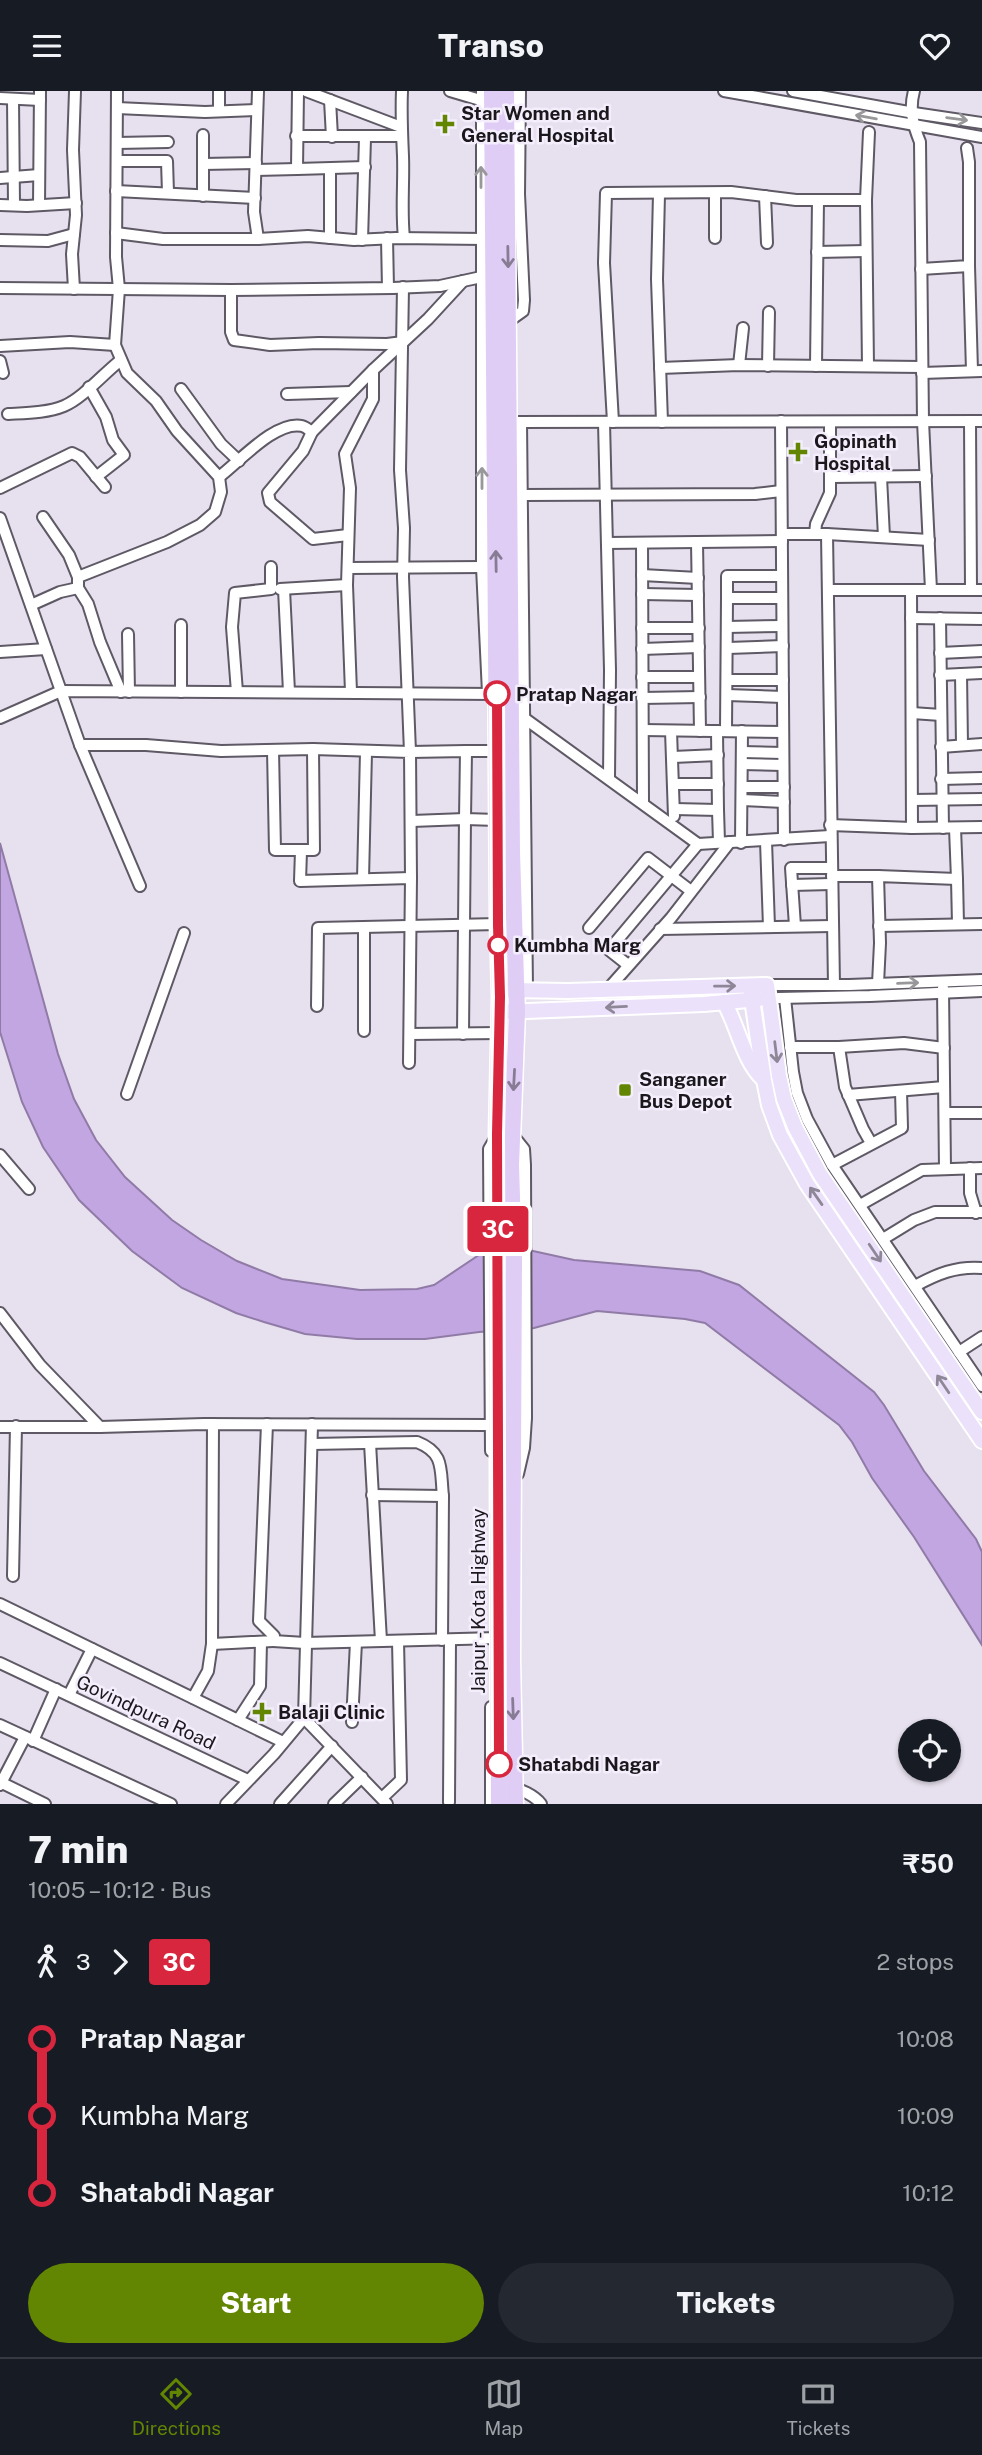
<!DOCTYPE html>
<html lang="en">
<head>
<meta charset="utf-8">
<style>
  body { margin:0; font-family:"Public Sans",sans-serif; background:#242831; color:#f1f3f6; height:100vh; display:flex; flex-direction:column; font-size:26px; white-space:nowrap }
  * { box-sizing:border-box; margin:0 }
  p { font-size:23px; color:#9ea1a6 }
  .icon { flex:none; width:38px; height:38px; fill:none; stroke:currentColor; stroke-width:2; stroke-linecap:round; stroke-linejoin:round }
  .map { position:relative; height:1713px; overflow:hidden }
  .drawer { display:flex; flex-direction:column; background:#171b24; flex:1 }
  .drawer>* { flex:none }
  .badge { padding:0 14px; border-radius:5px; font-size:24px; line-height:46px }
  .tools { position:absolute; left:898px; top:1628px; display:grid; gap:14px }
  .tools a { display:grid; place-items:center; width:63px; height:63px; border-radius:50%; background:#171b24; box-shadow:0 2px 5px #0004; font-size:35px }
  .map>.badge { position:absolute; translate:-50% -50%; box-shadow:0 0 0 4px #fff }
  .legs { display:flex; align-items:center; gap:10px; height:77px; padding:0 28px; font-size:23px }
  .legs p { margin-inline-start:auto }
  .head { display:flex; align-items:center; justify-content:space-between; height:119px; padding:0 28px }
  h1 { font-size:38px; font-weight:800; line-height:52px }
  .button { display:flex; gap:14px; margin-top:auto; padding:14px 28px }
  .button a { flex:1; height:80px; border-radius:42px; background:#628502; color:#fff; font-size:28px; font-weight:800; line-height:80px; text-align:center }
  .button a+a { background:#242831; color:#f1f3f6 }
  ul { padding:0 28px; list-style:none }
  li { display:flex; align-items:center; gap:24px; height:77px; font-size:26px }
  li i { display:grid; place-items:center; width:10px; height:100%; margin:0 9px; background:currentColor }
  li i::after { content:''; width:18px; height:18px; margin:-9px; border:5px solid; border-radius:50%; background:#171b24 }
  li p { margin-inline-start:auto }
  li:first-child i { background:linear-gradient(#0000 50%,currentColor 0) }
  li:last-child i { background:linear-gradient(currentColor 50%,#0000 0) }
  header { display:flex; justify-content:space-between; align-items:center; height:91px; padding:0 28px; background:#171b24; font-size:32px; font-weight:800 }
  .tabs { display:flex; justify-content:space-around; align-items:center; height:98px; border-top:2px solid #363941; background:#171b24; font-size:19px; color:#9ea1a6 }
  .tabs a { display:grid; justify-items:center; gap:4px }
  .tabs .current { color:#628502 }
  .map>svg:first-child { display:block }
  .water { fill:#c2a6e2; stroke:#907ba7; stroke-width:2 }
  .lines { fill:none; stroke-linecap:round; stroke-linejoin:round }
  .minor-casing { stroke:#5e5965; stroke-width:14 }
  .major-casing { stroke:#fff; stroke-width:18 }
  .highway-casing { stroke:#fff; stroke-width:19 }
  .minor { stroke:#fff; stroke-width:10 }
  .major { stroke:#ece1fa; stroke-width:14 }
  .highway { stroke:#e0cdf6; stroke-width:16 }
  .oneway { stroke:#989799 }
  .oneway2 { stroke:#877c94 }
  .oneway3 { stroke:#8e8797 }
  .line-1-casing { stroke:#fff; stroke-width:16 }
  .line-1 { stroke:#d7263d; stroke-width:10 }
  .poi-dot { fill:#628502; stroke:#f4eefc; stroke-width:2.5 }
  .stop-1-dot { fill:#fff; stroke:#d7263d; stroke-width:3.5 }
  .labels { text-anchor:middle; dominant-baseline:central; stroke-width:5; stroke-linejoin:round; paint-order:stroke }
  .poi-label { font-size:19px; font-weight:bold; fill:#1b181d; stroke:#f4eefc; text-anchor:start }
  .stop-label { font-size:19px; font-weight:bold; fill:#1b181d; stroke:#f4eefc; text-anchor:start }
  .street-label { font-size:19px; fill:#1b181d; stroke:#f4eefc }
</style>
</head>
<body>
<header><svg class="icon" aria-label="menu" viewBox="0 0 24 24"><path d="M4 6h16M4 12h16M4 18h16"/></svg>Transo<svg class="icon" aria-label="heart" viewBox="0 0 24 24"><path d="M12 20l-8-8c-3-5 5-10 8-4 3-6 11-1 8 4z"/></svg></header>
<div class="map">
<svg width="982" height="1713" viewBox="0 0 982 1713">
  <rect width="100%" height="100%" fill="#e7e0ee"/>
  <polygon class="water" points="0,752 58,963 74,1008 96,1049 125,1086 172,1129 201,1149 237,1170 282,1188 360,1199 417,1198 434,1194 479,1164 524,1158 574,1169 700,1180 739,1194 874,1301 884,1314 924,1380 976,1448 982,1461 982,1554 914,1446 872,1387 852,1351 839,1334 705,1232 685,1228 597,1220 534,1237 479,1241 425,1248 357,1248 305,1243 264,1231 236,1222 182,1197 132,1160 79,1109 43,1056 22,1011 0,941"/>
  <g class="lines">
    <g class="minor-casing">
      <g id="minor">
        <polyline points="219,0 219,20"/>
        <polyline points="258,0 254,121 258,148 308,145 354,149 396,147 485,148"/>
        <polyline points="298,0 297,78 365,76"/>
        <polyline points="306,0 401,36"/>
        <path d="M402,0c-1,22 0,43 1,65 1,28 -2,54 1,82"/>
        <polyline points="450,0 487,11"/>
        <polyline points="482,0 482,476 488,602"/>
        <polyline points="724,0 982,46"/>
        <polyline points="793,0 914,22 982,32"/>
        <path d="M914,0c-5,18 -1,34 6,51l3,279 8,169"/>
        <polyline points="0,7 40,9"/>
        <polyline points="13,8 14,114"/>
        <polyline points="330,9 332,46"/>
        <polyline points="117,17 205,21 257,19"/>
        <polyline points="296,45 401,45"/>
        <polyline points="117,52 168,51"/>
        <polyline points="117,70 167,70 168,102"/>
        <polyline points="203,73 256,72"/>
        <polyline points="330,78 330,147"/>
        <polyline points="256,79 297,78"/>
        <polyline points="0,87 39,84"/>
        <polyline points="116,100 255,107"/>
        <polyline points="659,103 657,188 662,331"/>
        <polyline points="203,105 203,44"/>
        <polyline points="765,105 767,152"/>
        <polyline points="866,109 868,275"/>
        <polyline points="0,114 27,115 76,112"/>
        <polyline points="39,114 40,0"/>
        <polyline points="116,142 163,148 258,148"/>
        <polyline points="387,147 388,197"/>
        <polyline points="715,147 715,102"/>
        <polyline points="0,149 48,150 74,143"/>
        <polyline points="362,149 365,47"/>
        <polyline points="817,161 866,160"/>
        <polyline points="969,175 972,280"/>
        <polyline points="921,178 969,175 969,71 967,57"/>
        <polyline points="403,196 400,379 404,437 403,486 410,661 466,660 465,728 497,729"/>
        <polyline points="0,197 231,199 393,197 440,195 486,185"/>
        <polyline points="74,198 72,163 76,124 73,59 75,0"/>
        <polyline points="231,199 231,241 234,249 270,254 319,252 387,253 403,251"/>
        <polyline points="509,230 523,220 524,209 519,103 520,0"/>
        <polyline points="0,255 70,251 115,254 119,198 116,166 117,0"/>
        <polyline points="0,270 3,282"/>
        <polyline points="739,274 743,237"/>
        <polyline points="768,275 769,221"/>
        <polyline points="816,275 818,109"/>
        <polyline points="660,277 739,274 922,276"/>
        <polyline points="922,282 982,280"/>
        <polyline points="89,296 106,326 113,349 124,364 96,386"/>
        <polyline points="181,298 221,353 239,370"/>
        <polyline points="287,303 351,301"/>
        <path d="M8,323c18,-1 39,-1 56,-8 19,-8 40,-33 57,-46"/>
        <polyline points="781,330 784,749"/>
        <polyline points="970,330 971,499"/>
        <polyline points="515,331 982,330"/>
        <polyline points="521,331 527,899"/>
        <polyline points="604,331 610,579 609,687"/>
        <polyline points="613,331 604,172 606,102 731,101 796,109 866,109 869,41"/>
        <path d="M219,386c20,-15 57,-57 83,-51 4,1 7,4 10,6"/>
        <polyline points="831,386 926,385"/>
        <polyline points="881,386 884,446"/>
        <polyline points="0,397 72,362 80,366 105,396"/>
        <polyline points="522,404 755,403 781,400"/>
        <polyline points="43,426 69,464 78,486"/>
        <polyline points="0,427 80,654 140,795"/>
        <polyline points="782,443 827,443 929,449"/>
        <polyline points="815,443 816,433 830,402 830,331"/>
        <polyline points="827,443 834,894"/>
        <polyline points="348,444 313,448 270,411 268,402 303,360 312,341 373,279 428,228 463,190"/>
        <polyline points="697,451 700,640"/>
        <polyline points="607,452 782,450"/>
        <polyline points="642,452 643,712"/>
        <polyline points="349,477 482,476"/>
        <polyline points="642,484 698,487"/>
        <polyline points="78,497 88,513 100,551 121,601"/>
        <polyline points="280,498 347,494"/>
        <polyline points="284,498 289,601"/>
        <polyline points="830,499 982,499"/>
        <polyline points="911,499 912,737"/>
        <polyline points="642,503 698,504"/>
        <polyline points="727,507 727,485 782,485"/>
        <polyline points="31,514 60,501 78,497 78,486 167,451 200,434 215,421 221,401 219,386 177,340 156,310 127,282 115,254"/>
        <polyline points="911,527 982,528"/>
        <polyline points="940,527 943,737"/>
        <polyline points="181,534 181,601"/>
        <polyline points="727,536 782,535"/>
        <polyline points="642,537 699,537"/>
        <polyline points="128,543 129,601"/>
        <polyline points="728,557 783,555"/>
        <polyline points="642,558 699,556"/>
        <polyline points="0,561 46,558"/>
        <polyline points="940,562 982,560"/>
        <polyline points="961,583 962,654"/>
        <polyline points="940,584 982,582"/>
        <polyline points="642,586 699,586"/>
        <polyline points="727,589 783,589"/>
        <polyline points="237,601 232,536 235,502 271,498 271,476"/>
        <polyline points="351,601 347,494 350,397 345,363 373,308 373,279"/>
        <polyline points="727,604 783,606"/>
        <polyline points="642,607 700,606"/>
        <polyline points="912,622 941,624"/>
        <polyline points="521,626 524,627 698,753 830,745"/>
        <polyline points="0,627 61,600 495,603"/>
        <polyline points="643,639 783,641"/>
        <polyline points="726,639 727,507 782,507"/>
        <polyline points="671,640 674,725"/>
        <polyline points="80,654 146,654 221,660 313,658 410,661 411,787"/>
        <polyline points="941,656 982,653"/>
        <polyline points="273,659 275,759 314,759 313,658"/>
        <polyline points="466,660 498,660"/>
        <polyline points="742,661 783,662"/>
        <polyline points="673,666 718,664"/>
        <polyline points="742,673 783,674"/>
        <polyline points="941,688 982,687"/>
        <polyline points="674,693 718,693"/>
        <polyline points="742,696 784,696"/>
        <polyline points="742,709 784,711"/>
        <polyline points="912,709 982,708"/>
        <polyline points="674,718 718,719 717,640"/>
        <polyline points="718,719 719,751"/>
        <polyline points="412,730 465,728 463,943"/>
        <polyline points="830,734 912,737 982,736"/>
        <polyline points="766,750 769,836"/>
        <polyline points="741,752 742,640"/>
        <polyline points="301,760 300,790 411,787 409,972"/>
        <polyline points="832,785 878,785"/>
        <polyline points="363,788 366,661"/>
        <polyline points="957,788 958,833"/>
        <polyline points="792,794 831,793"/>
        <polyline points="795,835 791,777 831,777"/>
        <polyline points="879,835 982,833"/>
        <polyline points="589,837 648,767 691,800"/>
        <polyline points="660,838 832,835"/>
        <polyline points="628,874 609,859 698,753"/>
        <polyline points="878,893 880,852 878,785 957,788 955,737"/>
        <polyline points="767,894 849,894 982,889"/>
        <polyline points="943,897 945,1078"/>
        <polyline points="608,898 671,827 730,751"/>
        <polyline points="778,907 870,905 982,900"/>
        <polyline points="785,907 793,981 797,1002 807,1028 832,1074 982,1295"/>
        <polyline points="317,915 318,837 498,833"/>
        <polyline points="364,940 364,837"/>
        <polyline points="410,943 500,942"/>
        <polyline points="790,956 839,956 904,952 944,957"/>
        <polyline points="839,956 845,996 863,1038 871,1052"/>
        <polyline points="127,1003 184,842"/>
        <polyline points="848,1004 944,996"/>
        <polyline points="945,1022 982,1022"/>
        <polyline points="512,1043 524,1058 525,1074 526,1327 524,1357 518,1383"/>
        <polyline points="0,1064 29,1098"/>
        <polyline points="832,1074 902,1037 901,1000"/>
        <polyline points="970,1077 970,1102 976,1122"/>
        <polyline points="860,1114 922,1079 982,1077"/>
        <polyline points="883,1148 914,1129 935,1121 982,1121"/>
        <path d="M915,1195c22,-12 41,-20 67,-18"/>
        <polyline points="0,1222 40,1274 100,1336"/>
        <polyline points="959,1261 982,1246"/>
        <polyline points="0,1336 100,1336 204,1333 489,1334"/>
        <polyline points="370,1352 381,1550"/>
        <path d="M312,1353l105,-2c28,11 23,27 26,54l-71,-1"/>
        <polyline points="491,1360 489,1058 496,1046"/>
        <polyline points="13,1485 16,1335"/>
        <polyline points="0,1513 283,1651"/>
        <polyline points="442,1549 443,1405"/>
        <polyline points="273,1550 305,1552 498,1547"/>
        <polyline points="212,1553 273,1550 274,1545 259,1530 267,1333"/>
        <polyline points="0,1572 248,1689"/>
        <polyline points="69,1604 92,1558"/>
        <polyline points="193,1607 208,1580 212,1553 213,1333"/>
        <polyline points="491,1616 491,1713"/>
        <polyline points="304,1627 387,1713"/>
        <polyline points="238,1629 260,1595 261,1551"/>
        <polyline points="352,1631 356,1551"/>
        <polyline points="0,1634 171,1713"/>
        <polyline points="33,1650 56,1598"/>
        <polyline points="0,1691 45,1713"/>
        <polyline points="0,1694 25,1646"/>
        <path d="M510,1697c10,0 25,8 31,16"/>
        <polyline points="382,1707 401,1689 398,1550"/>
        <polyline points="449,1711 450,1549"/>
        <polyline points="226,1713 274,1663 304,1627 312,1333"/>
        <polyline points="280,1713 332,1655"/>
        <polyline points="334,1713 362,1686"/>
      </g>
    </g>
    <g class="major-casing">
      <g id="major">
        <polyline points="750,895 764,989 769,1014 780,1044 807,1093 982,1350"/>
        <polyline points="506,899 568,900 767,894 779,985 784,1008 795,1036 820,1083 982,1321"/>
        <path d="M724,911c14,24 19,58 39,77"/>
        <polyline points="500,921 704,913 759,908"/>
      </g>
    </g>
    <g class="highway-casing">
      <g id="highway">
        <polyline points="492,0 498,833 500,906 497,1043 499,1713"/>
        <polyline points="506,0 512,761 517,921 511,1074 514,1170 512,1568 515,1713"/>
      </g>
    </g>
    <use href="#minor" class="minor"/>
    <use href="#major" class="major"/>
    <use href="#highway" class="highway"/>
  </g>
  <defs><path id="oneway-shaft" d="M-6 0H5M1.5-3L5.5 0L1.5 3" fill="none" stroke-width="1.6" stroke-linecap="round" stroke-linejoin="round" transform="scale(1.75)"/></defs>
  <g class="oneway">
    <use href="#oneway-shaft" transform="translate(866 26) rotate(-170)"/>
    <use href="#oneway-shaft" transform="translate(957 28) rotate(8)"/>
    <use href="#oneway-shaft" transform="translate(481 86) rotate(-90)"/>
    <use href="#oneway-shaft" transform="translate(482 387) rotate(-90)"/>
    <use href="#oneway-shaft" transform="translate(908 892) rotate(-2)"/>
  </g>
  <g class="oneway2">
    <use href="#oneway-shaft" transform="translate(508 166) rotate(89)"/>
    <use href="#oneway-shaft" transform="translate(496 470) rotate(-91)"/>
    <use href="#oneway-shaft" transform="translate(514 989) rotate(93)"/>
    <use href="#oneway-shaft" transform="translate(513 1618) rotate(88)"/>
  </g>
  <g class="oneway3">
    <use href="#oneway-shaft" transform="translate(725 895) rotate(-1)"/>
    <use href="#oneway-shaft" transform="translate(616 916) rotate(177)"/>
    <use href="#oneway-shaft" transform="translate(776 961) rotate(83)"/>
    <use href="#oneway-shaft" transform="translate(816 1105) rotate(-125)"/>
    <use href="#oneway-shaft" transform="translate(875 1162) rotate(56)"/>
    <use href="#oneway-shaft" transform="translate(943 1293) rotate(-124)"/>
  </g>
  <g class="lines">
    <g class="line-1-casing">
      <polyline id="line-1" points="497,603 498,834 500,906 497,1043 499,1673"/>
    </g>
    <use href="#line-1" class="line-1"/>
  </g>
  <g class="poi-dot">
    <path d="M441.5 22.5h7v7h7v7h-7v7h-7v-7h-7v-7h7z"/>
    <path d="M794.5 350.5h7v7h7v7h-7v7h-7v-7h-7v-7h7z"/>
    <rect x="618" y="992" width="14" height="14" rx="3.5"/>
    <path d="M258.5 1610.5h7v7h7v7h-7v7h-7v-7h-7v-7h7z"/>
  </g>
  <g class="stop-1-dot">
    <circle cx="497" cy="603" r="12"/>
    <circle cx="498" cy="854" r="9"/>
    <circle cx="499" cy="1673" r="12"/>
  </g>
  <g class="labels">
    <g class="poi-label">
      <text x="461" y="22">Star Women and<tspan x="461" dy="22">General Hospital</tspan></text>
      <text x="814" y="350">Gopinath<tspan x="814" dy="22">Hospital</tspan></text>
      <text x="639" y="988">Sanganer<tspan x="639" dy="22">Bus Depot</tspan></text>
      <text x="278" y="1621">Balaji Clinic</text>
    </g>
    <g class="stop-label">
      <text x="516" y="603">Pratap Nagar</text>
      <text x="514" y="854">Kumbha Marg</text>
      <text x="518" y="1673">Shatabdi Nagar</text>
    </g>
    <g class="street-label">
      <text transform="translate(478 1510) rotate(-90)">Jaipur - Kota Highway</text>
      <text transform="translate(146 1621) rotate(25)">Govindpura Road</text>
    </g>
  </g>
</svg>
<div class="tools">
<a><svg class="icon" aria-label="locate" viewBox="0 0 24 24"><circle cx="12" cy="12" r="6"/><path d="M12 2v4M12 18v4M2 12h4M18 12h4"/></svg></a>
</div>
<b class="badge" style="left:498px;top:1138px;background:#d7263d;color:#fff">3C</b>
</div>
<section class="drawer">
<div class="head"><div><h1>7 min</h1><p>10:05 – 10:12 · Bus</p></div><b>₹50</b></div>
<div class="legs"><svg class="icon" aria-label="walk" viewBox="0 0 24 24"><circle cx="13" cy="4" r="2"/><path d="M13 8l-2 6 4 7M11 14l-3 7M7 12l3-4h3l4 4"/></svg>3<svg class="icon" aria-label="forward" viewBox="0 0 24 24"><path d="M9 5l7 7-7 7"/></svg><b class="badge" style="background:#d7263d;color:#fff">3C</b><p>2 stops</p></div>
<ul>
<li><i style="color:#d7263d"></i><b>Pratap Nagar</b><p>10:08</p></li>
<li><i style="color:#d7263d"></i><span>Kumbha Marg</span><p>10:09</p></li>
<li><i style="color:#d7263d"></i><b>Shatabdi Nagar</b><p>10:12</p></li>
</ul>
<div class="button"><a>Start</a><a>Tickets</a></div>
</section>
<nav class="tabs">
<a class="current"><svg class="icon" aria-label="directions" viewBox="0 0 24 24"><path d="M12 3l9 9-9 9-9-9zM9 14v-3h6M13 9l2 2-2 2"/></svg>Directions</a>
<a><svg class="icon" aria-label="map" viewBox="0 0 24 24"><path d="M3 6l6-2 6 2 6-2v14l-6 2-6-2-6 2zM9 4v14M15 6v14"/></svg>Map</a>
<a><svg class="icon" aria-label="tickets" viewBox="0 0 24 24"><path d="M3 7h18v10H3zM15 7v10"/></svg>Tickets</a>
</nav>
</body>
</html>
